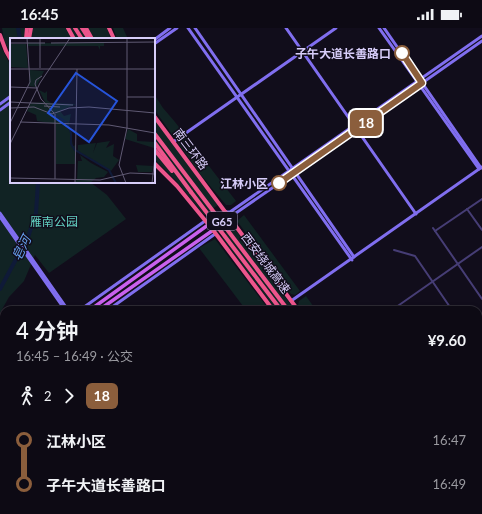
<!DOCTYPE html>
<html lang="zh">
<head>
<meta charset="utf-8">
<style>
  body { margin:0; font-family:Lato,"Noto Sans SC",sans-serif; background:#1b1822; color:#f1f3f6; height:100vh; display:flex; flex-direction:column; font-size:15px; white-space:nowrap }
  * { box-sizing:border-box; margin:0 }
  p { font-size:13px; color:#9a9aa0 }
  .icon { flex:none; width:22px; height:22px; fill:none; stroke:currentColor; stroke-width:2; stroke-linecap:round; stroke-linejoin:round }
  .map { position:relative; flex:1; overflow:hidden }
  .panel { position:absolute; left:0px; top:278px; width:482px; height:208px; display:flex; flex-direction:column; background:#0d0a14; border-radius:12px 12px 0 0; box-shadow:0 2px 6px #0003,0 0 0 1px #2d2b34 }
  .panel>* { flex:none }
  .badge { padding:0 8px; border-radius:6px; font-size:14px; line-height:26px }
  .map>.badge { position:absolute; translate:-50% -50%; box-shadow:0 0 0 2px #fff }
  .legs { display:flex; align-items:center; gap:6px; height:44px; padding:0 16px; font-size:13px }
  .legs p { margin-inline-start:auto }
  .head { display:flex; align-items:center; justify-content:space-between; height:68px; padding:0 16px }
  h1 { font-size:22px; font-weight:600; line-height:30px }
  ul { padding:0 16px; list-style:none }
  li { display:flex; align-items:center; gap:14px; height:44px; font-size:15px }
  li i { display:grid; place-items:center; width:6px; height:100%; margin:0 5px; background:currentColor }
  li i::after { content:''; width:10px; height:10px; margin:-5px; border:3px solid; border-radius:50%; background:#0d0a14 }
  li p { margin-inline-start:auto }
  li:first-child i { background:linear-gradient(#0000 50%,currentColor 0) }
  li:last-child i { background:linear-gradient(currentColor 50%,#0000 0) }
  .status { display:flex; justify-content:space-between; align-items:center; height:28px; padding:0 20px; background:#0d0a14; direction:ltr }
  .status svg { height:11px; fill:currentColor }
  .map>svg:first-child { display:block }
  .green { fill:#112324 }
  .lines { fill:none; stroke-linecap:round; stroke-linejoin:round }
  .river { stroke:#0f1a38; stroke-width:4 }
  .street { stroke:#463d75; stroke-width:2 }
  .secondary { stroke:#806eef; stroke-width:3 }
  .primary { stroke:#c960ed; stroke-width:3.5 }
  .highway { stroke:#ec558c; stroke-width:4 }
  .highway-bridge { stroke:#ec558c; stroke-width:4 }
  .line-1-casing { stroke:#fff; stroke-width:9 }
  .line-1 { stroke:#8b5e3c; stroke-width:6 }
  .stop-1-dot { fill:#fff; stroke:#8b5e3c; stroke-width:2 }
  .labels { text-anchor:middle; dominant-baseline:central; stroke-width:3; stroke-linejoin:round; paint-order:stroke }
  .shield { fill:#110d1b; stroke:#9c93b6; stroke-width:1 }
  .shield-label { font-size:11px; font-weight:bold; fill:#d7cdf9 }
  .stop-label { font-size:12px; font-weight:bold; fill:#d7cdf9; stroke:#110d1b; text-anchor:end }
  .street-label { font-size:12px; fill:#d7cdf9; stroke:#110d1b }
  .park-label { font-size:12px; fill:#62d0c1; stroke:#110d1b }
  .water-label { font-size:13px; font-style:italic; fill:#66a0ee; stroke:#110d1b }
  .inset-river { fill:none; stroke:#0f1a38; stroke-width:2 }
  .inset-road { fill:none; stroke:#605a74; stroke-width:1 }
  .view { fill:#2654da; fill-opacity:0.15; stroke:#2654da; stroke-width:2 }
  .inset-edge { fill:none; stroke:#d7cdf9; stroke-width:2 }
</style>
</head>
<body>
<div class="status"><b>16:45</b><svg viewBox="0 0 49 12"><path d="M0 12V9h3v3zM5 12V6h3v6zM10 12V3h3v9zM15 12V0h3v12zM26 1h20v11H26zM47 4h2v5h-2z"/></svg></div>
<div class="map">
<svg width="482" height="486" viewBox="0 0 482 486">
  <rect width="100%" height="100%" fill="#110d1b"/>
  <g class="green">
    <polygon points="2,0 107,0 111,11 11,11 11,26 4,12"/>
    <polygon points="113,0 123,0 128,11 117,11"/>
    <polygon points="0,17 11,38 11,154 90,154 107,167 126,191 49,245 35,227 24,253 9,269 0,285"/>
    <polygon points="154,66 163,80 175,94 236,173 231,177 226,177 200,146 154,81"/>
    <polygon points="154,90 218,177 204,187 176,153 154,131"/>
    <polygon points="244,187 300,263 295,267 291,266 237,193"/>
    <polygon points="232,200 235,201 291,277 291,280 289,282 276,282 222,210 223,207"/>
    <polygon points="215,211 269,282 246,282 199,220"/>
    <polygon points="306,268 316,282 302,282 298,277 299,273"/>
  </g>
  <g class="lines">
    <g class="river">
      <polyline points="18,0 20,11"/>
      <polyline points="0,261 28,209 36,185 38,154"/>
    </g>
    <g class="street">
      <polyline points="467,181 482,202"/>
      <polyline points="433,200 482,271"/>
      <polyline points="435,203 482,171"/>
      <polyline points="394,222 415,228 452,282"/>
      <polyline points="392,282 482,219"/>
      <polyline points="478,300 482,298"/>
      <polyline points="478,318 482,324"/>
      <polyline points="478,367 482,364"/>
      <polyline points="478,410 482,416"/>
    </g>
    <g class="secondary">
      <polyline points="188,0 352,232"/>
      <polyline points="195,0 354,229"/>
      <polyline points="286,0 416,186"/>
      <polyline points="379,0 479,141"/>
      <polyline points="384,0 481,140"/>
      <polyline points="154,12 170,0"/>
      <polyline points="154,16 177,0"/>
      <polyline points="0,76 11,68"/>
      <polyline points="0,82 11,74"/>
      <polyline points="173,114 336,0"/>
      <polyline points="226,184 230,184 482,8"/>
      <polyline points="0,185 68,282"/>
      <polyline points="0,189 65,282"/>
      <polyline points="229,191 233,187 291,147 482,13"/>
      <polyline points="291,273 482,139"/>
      <polyline points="80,282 205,193"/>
      <polyline points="108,282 215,206"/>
      <polyline points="0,339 4,336"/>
      <polyline points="0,359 4,356"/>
      <polyline points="478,434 482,431"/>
      <polyline points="203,482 206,486"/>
      <polyline points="208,482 211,486"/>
    </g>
    <g class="primary">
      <polyline points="90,282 226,184"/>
      <polyline points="99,282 229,191"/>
      <polyline points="0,346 4,343"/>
      <polyline points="0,352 4,349"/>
    </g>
    <g class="highway">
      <polyline points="68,0 74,11"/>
      <polyline points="75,0 82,11"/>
      <polyline points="82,0 89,11"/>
      <polyline points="86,0 92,11"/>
      <polyline points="109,0 114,11"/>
      <polyline points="0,7 6,23 11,32"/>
      <polyline points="26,11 27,0"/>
      <polyline points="29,11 31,0"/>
      <polyline points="154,88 298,282"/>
      <polyline points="154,114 191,164"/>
      <polyline points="154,121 172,143"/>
      <polyline points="154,135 177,158 213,202 273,282"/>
      <polyline points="404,482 406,486"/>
      <polyline points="413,482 416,486"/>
      <polyline points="420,482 422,486"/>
      <polyline points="429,482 431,486"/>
    </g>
    <g class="highway-bridge">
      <polyline points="154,105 288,282"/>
      <polyline points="191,164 281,282"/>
    </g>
  </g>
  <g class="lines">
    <g class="line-1-casing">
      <polyline id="line-1" points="279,155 422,55 402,25"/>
    </g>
    <use href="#line-1" class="line-1"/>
  </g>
  <g class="stop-1-dot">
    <circle cx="402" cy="25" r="7"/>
    <circle cx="279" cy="155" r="7"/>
  </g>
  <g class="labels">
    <rect class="shield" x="207" y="184" width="30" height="18" rx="3"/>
    <g class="shield-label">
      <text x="222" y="193">G65</text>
    </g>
    <g class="stop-label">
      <text x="391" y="25">子午大道长善路口</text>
      <text x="268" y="155">江林小区</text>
    </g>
    <g class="street-label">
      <text transform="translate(191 121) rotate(53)">南三环路</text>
      <text transform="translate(266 235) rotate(53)">西安绕城高速</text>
    </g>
    <g class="park-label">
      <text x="54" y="193">雁南公园</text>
    </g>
    <g class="water-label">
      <text transform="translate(21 220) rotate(-63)">皂河</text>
    </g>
  </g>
  <g transform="translate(10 10)">
    <rect width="145" height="145" fill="#110d1b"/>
    <path d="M18,5h76v3h-4v4l-2,-4h-70zM0,6h16l2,24 -18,-1zM20,32l14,1 -8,16 -7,-1zM29,52l6,3 2,-2v9l4,3 25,1 -16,7 4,5 7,-2 -2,10 4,22 3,-1 -1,19h-19v-40l-19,-3 -1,-6 -9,-4 4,-8 14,-1zM118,91l9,5v7l18,1 -1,6 -29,-9zM100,103l-4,7 8,-4 -1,12 6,4 -8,11 -33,-20v-6l18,-2 -3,10 9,4 -9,-4 4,-10zM70,117l11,8 17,9 -4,5 -8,1 -6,5h-17l4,-3 1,-19h4zM126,127l17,1 -1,6h-14z" fill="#112324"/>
    <path class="inset-river" d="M44,76l13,9 4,10v11l4,6 34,20 7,13"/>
    <path class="inset-road" d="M0,5h35M41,5l104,-1M30,30v-30M0,31h145M32,38l-6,4 -1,4 6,15 13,14M30,45l30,-45M0,49l27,1M117,59h28M0,64l63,3M34,68l16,1M0,70l24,-1 18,7 17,-6 20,-1 66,6M10,84l89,3 46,8M0,85l20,-41 -3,-44M0,106l30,-61M0,140l90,2 30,-7 25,1M45,141v-65M65,145l2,-114M116,145l-7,-18 8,-37v-90M142,145l3,-26"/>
    <path class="view" d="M66,35l41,28 -28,41 -41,-29z"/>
    <rect width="145" height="145" class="inset-edge"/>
  </g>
</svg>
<b class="badge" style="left:366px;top:95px;background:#8b5e3c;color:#fff">18</b>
<section class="panel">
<div class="head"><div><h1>4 分钟</h1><p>16:45 – 16:49 · 公交</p></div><b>¥9.60</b></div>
<div class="legs"><svg class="icon" aria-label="walk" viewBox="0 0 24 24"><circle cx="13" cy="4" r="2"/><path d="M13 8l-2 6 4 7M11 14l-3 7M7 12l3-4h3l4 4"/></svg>2<svg class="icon" aria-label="forward" viewBox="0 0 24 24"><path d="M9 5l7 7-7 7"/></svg><b class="badge" style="background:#8b5e3c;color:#fff">18</b></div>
<ul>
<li><i style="color:#8b5e3c"></i><b>江林小区</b><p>16:47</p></li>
<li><i style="color:#8b5e3c"></i><b>子午大道长善路口</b><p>16:49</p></li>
</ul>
</section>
</div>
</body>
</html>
